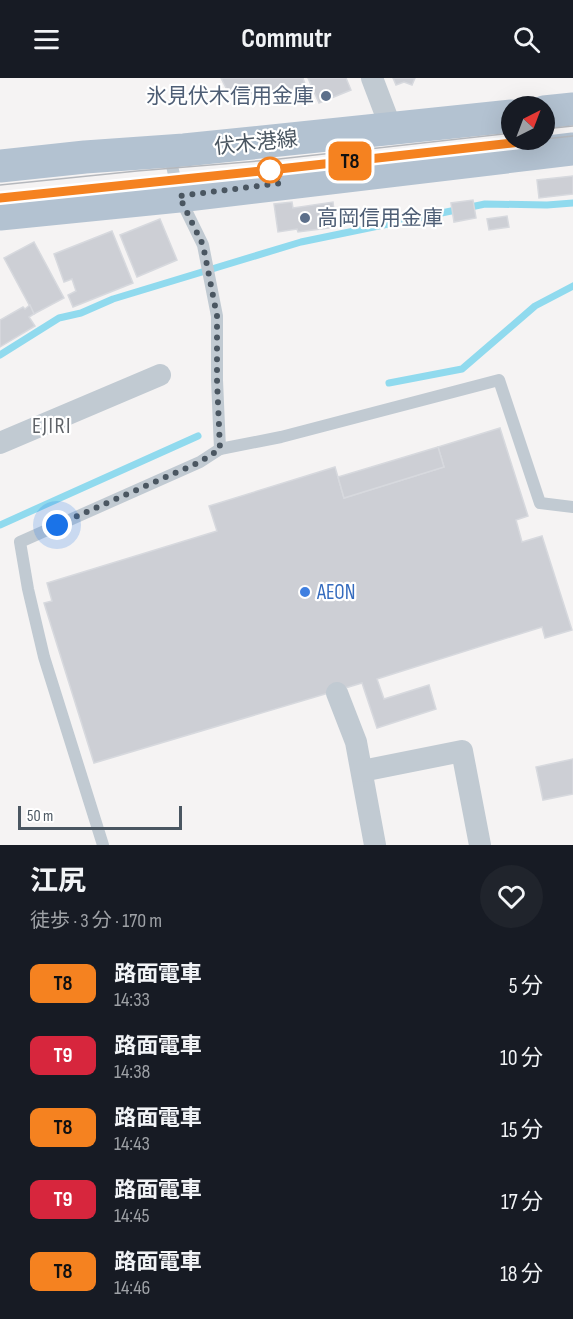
<!DOCTYPE html>
<html lang="ja">
<head>
<meta charset="utf-8">
<style>
  body { margin:0; font-family:"Sofia Sans Condensed","Noto Sans JP",sans-serif; background:#20242c; color:#f1f3f6; height:100vh; display:flex; flex-direction:column; font-size:22px; white-space:nowrap }
  * { box-sizing:border-box; margin:0 }
  p { font-size:20px; color:#9ea1a6 }
  .icon { flex:none; width:33px; height:33px; fill:none; stroke:currentColor; stroke-width:2; stroke-linecap:round; stroke-linejoin:round }
  .map { position:relative; height:767px; overflow:hidden }
  .details { display:flex; flex-direction:column; background:#171b24; flex:1 }
  .details>* { flex:none }
  .badge { padding:0 12px; border-radius:9px; font-size:21px; line-height:39px }
  .needle { width:39px; rotate:42deg }
  .controls { position:absolute; left:501px; top:18px; display:grid; gap:12px }
  .controls a { display:grid; place-items:center; width:54px; height:54px; border-radius:50%; background:#171b24; box-shadow:0 6px 24px #0002; font-size:30px }
  .scale { position:absolute; left:18px; bottom:15px; width:164px; box-sizing:border-box; padding-left:6px; border:3px solid #4a5661; border-top:0; font-size:16px; line-height:21px; white-space:nowrap; color:#4a5661; -webkit-text-stroke:4px #fff; paint-order:stroke }
  .you { position:absolute; width:30px; height:30px; margin:-15px; border:4px solid #fff; border-radius:50%; background:#1a73e8; box-shadow:0 0 0 9px #1a73e833 }
  .map>.badge { position:absolute; translate:-50% -50%; box-shadow:0 0 0 3px #fff }
  .round { display:grid; place-items:center; flex:none; width:63px; height:63px; border-radius:32px; background:#20242c }
  .summary { display:flex; align-items:center; justify-content:space-between; height:102px; padding:0 30px }
  h1 { font-size:28px; font-weight:700; line-height:45px }
  ul { padding:0; list-style:none }
  li { display:flex; align-items:center; gap:18px; height:72px; padding:0 30px }
  li div { flex:1 }
  li b { display:block; font-size:22px }
  li em { font-style:normal }
  li .badge { min-width:66px; font-weight:700; text-align:center }
  header { display:flex; justify-content:space-between; align-items:center; height:78px; padding:0 30px; background:#171b24; font-size:27px; font-weight:700 }
  .map>svg:first-child { display:block }
  .lines { fill:none; stroke-linecap:round; stroke-linejoin:round }
  .stream { stroke:#90daee; stroke-width:7 }
  .building { fill:#cdcfd5; stroke:#d7d9de; stroke-width:1.5 }
  .service { stroke:#c1cad2; stroke-width:12 }
  .minor { stroke:#c1cad2; stroke-width:22 }
  .primary { stroke:#b3c2d1; stroke-width:33 }
  .tram { stroke:#b5b8bd; stroke-width:1.5 }
  .line-casing { stroke:#fff; stroke-width:14 }
  .line { stroke:#f58220; stroke-width:9 }
  .walk { stroke:#4a5661; stroke-width:6; stroke-dasharray:0 10.8 }
  .service-dot { fill:#5c6f8a; stroke:#fff; stroke-width:2 }
  .stop-dot { fill:#fff; stroke:#f58220; stroke-width:3 }
  .shop-dot { fill:#3f7fe0; stroke:#fff; stroke-width:2 }
  .labels { text-anchor:middle; dominant-baseline:central; stroke-width:4.5; stroke-linejoin:round; paint-order:stroke }
  .service-label { font-size:21px; fill:#4e5e75; stroke:#fff; text-anchor:end }
  .street-label { font-size:21px; fill:#4a5661; stroke:#fff }
  .shop-label { font-size:21px; fill:#366cbe; stroke:#fff; text-anchor:start }
  .neighbourhood-label { font-size:22px; letter-spacing:1.5px; fill:#5f6368; stroke:#fff }
</style>
</head>
<body>
<header><svg class="icon" aria-label="menu" viewBox="0 0 24 24"><path d="M4 6h16M4 12h16M4 18h16"/></svg>Commutr<svg class="icon" aria-label="search" viewBox="0 0 24 24"><circle cx="10" cy="10" r="6"/><path d="M15 15l6 6"/></svg></header>
<div class="map">
<svg width="573" height="767" viewBox="0 0 573 767">
  <rect width="100%" height="100%" fill="#f5f3f3"/>
  <g class="lines">
    <g class="stream">
      <polyline points="0,277 59,240 81,235 113,221 301,164 485,126 547,127 573,125"/>
      <polyline points="389,305 462,291 535,228 573,208"/>
      <polyline points="0,447 198,358"/>
    </g>
  </g>
  <g class="building">
    <polygon points="221,0 303,0 306,9 230,18"/>
    <polygon points="308,0 346,0 351,12 319,25"/>
    <polygon points="393,0 415,0 412,7 404,4 396,7"/>
    <polygon points="573,98 573,116 539,120 537,102"/>
    <polygon points="473,122 476,140 454,144 451,125"/>
    <polygon points="292,124 293,130 333,124 336,149 298,154 297,151 278,154 274,126"/>
    <polygon points="507,138 509,149 489,152 487,141"/>
    <polygon points="160,141 177,182 137,199 120,157"/>
    <polygon points="112,153 133,205 73,229 68,217 76,213 72,201 64,204 54,176"/>
    <polygon points="34,164 64,220 34,236 4,180"/>
    <polygon points="30,227 34,236 29,239 35,248 0,269 0,242 23,229 25,231"/>
    <polygon points="500,350 528,438 516,442 522,464 542,458 572,552 545,560 542,549 377,601 384,621 429,607 436,631 377,650 362,605 94,685 44,525 52,523 47,505 217,453 209,428 335,389 344,420 444,389 438,369"/>
    <polygon points="438,369 444,389 344,420 338,399"/>
    <polygon points="573,681 573,716 543,722 536,689"/>
  </g>
  <g class="lines">
    <g class="service">
      <polyline points="169,75 179,118 203,167 217,238 217,302 220,371 281,359 499,302 540,425 573,429"/>
      <polyline points="103,767 44,579 28,511 20,464 200,384 220,371"/>
    </g>
    <g class="minor">
      <polyline points="372,0 391,50"/>
      <polyline points="0,365 160,297"/>
      <polyline points="337,615 356,664 375,767"/>
      <polyline points="362,693 462,673 480,767"/>
    </g>
    <g class="primary">
      <polyline points="544,34 573,31"/>
      <polyline points="0,88 85,79 184,72 512,38"/>
      <polyline points="0,136 179,118 573,71"/>
    </g>
    <g class="tram">
      <polyline points="544,51 573,48"/>
      <polyline points="544,61 573,58"/>
      <polyline points="0,107 137,93 270,82 512,55"/>
      <polyline points="0,120 270,92 539,62"/>
    </g>
  </g>
  <g class="lines">
    <g class="line-casing">
      <polyline id="line" points="0,120 270,92 539,62"/>
    </g>
    <use href="#line" class="line"/>
    <polyline class="walk" points="57,447 200,384 220,371 217,302 217,238 203,167 179,118 282,105 270,92"/>
  </g>
  <g class="service-dot">
    <circle cx="326" cy="18" r="6"/>
    <circle cx="305" cy="140" r="6"/>
  </g>
  <circle class="stop-dot" cx="270" cy="92" r="12"/>
  <circle class="shop-dot" cx="305" cy="514" r="6"/>
  <g class="labels">
    <g class="service-label">
      <text x="314" y="18">氷見伏木信用金庫</text>
      <text x="317" y="140" text-anchor="start">高岡信用金庫</text>
    </g>
    <g class="street-label">
      <text transform="translate(256 65) rotate(-6)">伏木港線</text>
    </g>
    <g class="shop-label">
      <text x="317" y="514">AEON</text>
    </g>
    <g class="neighbourhood-label">
      <text x="52" y="348">EJIRI</text>
    </g>
  </g>
</svg>
<div class="controls">
<a><svg class="needle" viewBox="-14 -14 28 28"><path d="M0-13l5 13h-10z" fill="#e53935"/><path d="M0 13l5-13h-10z" fill="#9ea1a6"/></svg></a>
</div>
<div class="scale">50 m</div>
<div class="you" style="left:57px;top:447px"></div>
<b class="badge" style="left:350px;top:83px;background:#f58220;color:#111">T8</b>
</div>
<section class="details">
<div class="summary"><div><h1>江尻</h1><p>徒歩 · 3 分 · 170 m</p></div><a class="round"><svg class="icon" aria-label="heart" viewBox="0 0 24 24"><path d="M12 20l-8-8c-3-5 5-10 8-4 3-6 11-1 8 4z"/></svg></a></div>
<ul>
<li><span class="badge" style="background:#f58220;color:#111">T8</span><div><b>路面電車</b><p>14:33</p></div><em>5 分</em></li>
<li><span class="badge" style="background:#d7263d;color:#fff">T9</span><div><b>路面電車</b><p>14:38</p></div><em>10 分</em></li>
<li><span class="badge" style="background:#f58220;color:#111">T8</span><div><b>路面電車</b><p>14:43</p></div><em>15 分</em></li>
<li><span class="badge" style="background:#d7263d;color:#fff">T9</span><div><b>路面電車</b><p>14:45</p></div><em>17 分</em></li>
<li><span class="badge" style="background:#f58220;color:#111">T8</span><div><b>路面電車</b><p>14:46</p></div><em>18 分</em></li>
</ul>
</section>
</body>
</html>
